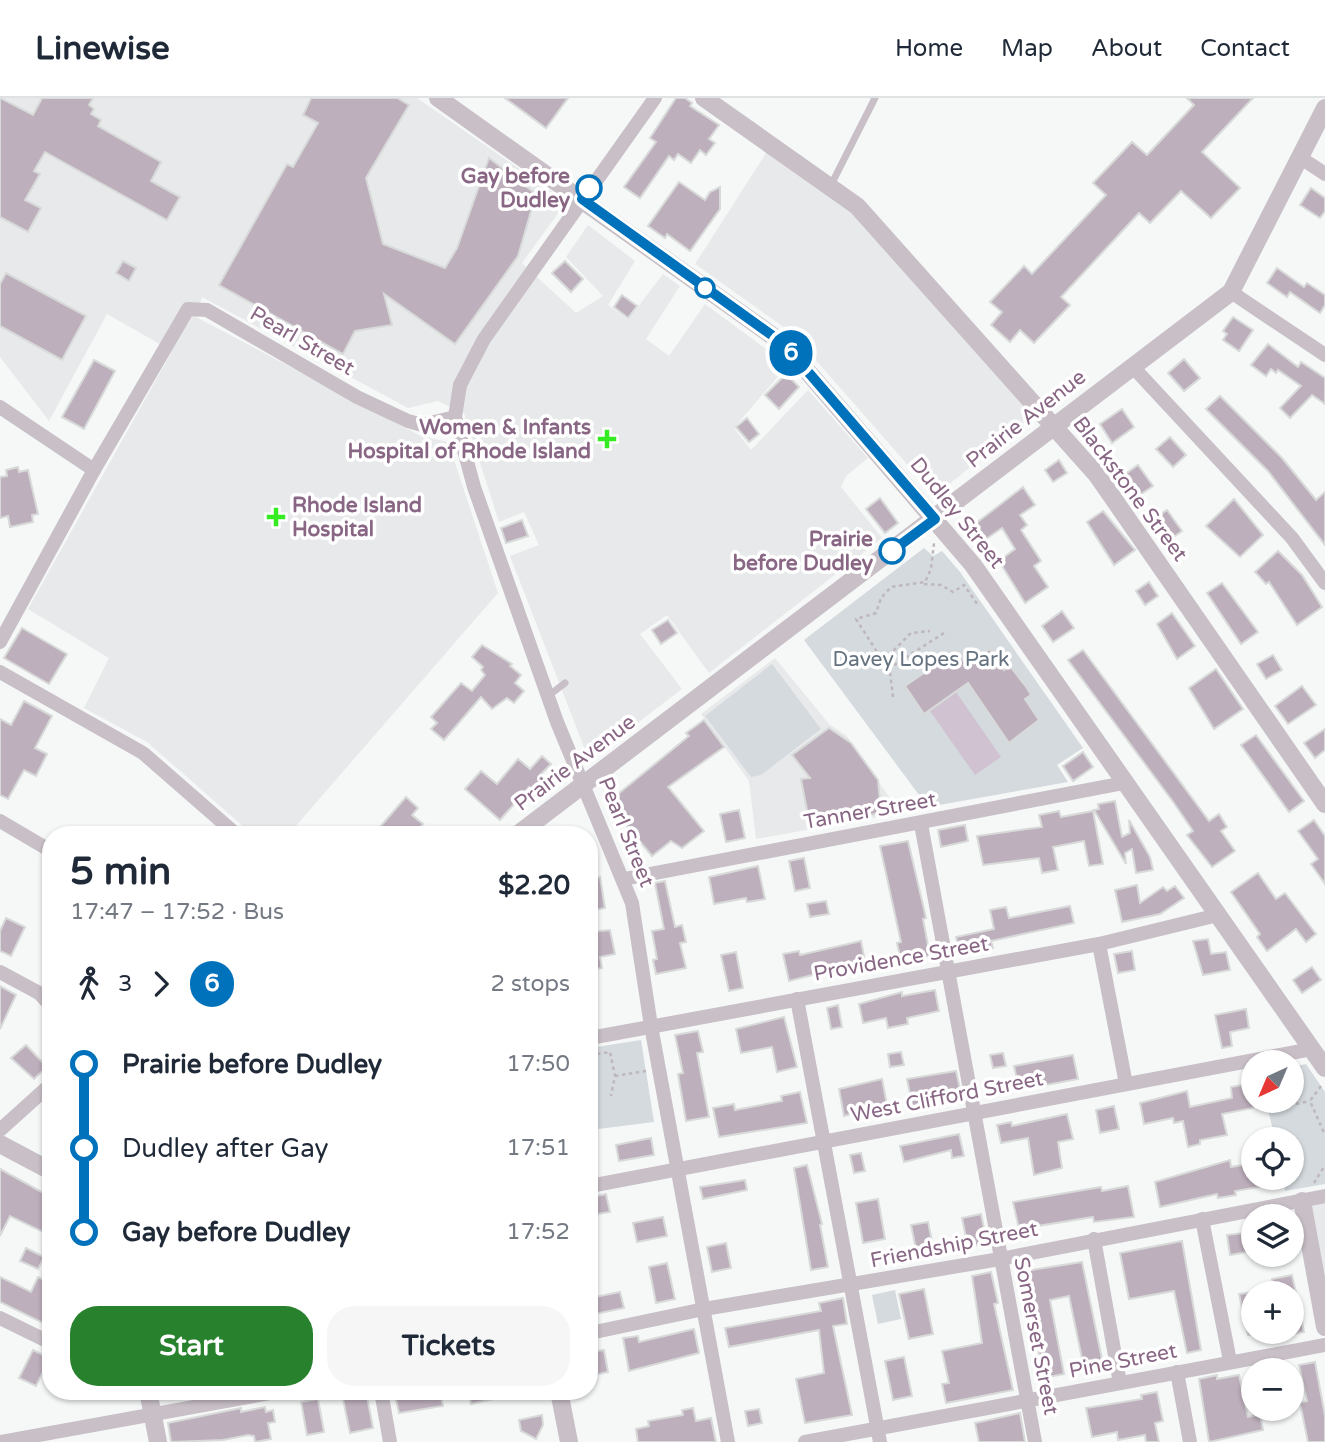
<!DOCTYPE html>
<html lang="en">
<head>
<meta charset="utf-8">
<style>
  body { margin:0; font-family:"Varela Round",sans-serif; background:#f6f6f7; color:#1f2937; height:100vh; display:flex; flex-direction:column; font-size:26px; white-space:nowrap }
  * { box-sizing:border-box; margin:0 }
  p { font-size:23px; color:#747a83 }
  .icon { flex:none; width:38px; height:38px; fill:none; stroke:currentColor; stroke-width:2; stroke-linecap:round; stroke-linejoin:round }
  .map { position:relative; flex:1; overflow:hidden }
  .side { position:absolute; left:42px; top:728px; width:556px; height:574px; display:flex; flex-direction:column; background:#fff; border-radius:28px; box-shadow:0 2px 5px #0004 }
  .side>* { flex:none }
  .badge { padding:0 14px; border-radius:23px; font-size:24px; line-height:46px }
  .needle { width:46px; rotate:224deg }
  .controls { position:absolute; left:1241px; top:952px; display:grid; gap:14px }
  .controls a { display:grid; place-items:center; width:63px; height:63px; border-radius:50%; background:#fff; box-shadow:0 2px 5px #0004; font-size:35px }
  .map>.badge { position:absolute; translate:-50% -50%; box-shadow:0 0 0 4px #fff }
  .legs { display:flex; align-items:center; gap:10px; height:77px; padding:0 28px; font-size:23px }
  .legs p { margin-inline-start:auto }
  .headline { display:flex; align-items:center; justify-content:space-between; height:119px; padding:0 28px }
  h1 { font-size:38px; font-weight:700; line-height:52px }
  .primary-button { display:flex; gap:14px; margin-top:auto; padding:14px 28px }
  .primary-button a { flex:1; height:80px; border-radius:28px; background:#28812d; color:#fff; font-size:28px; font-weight:700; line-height:80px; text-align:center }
  .primary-button a+a { background:#f6f6f7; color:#1f2937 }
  ul { padding:0 28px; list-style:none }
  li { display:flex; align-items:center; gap:24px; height:84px; font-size:26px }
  li i { display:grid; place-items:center; width:10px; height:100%; margin:0 9px; background:currentColor }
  li i::after { content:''; width:18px; height:18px; margin:-9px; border:5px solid; border-radius:50%; background:#fff }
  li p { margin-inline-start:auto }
  li:first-child i { background:linear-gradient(#0000 50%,currentColor 0) }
  li:last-child i { background:linear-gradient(currentColor 50%,#0000 0) }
  header { display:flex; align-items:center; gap:42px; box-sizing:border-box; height:98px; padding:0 35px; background:#fff; border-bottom:2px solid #e0e1e3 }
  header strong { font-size:33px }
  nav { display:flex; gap:38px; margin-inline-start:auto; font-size:24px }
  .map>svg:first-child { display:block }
  .built { fill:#e8e9ea }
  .green { fill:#d4dade }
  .water { fill:#d0c2d1 }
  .building { fill:#bdafbc; stroke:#d8dad9; stroke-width:2 }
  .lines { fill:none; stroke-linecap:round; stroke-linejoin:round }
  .path { stroke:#bfb7be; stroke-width:2.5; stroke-dasharray:3.5 3.5; stroke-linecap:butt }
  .service { stroke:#c8bfc7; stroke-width:7 }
  .minor { stroke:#c8bfc7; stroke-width:14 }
  .tertiary { stroke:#c8bfc7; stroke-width:18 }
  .line-1-casing { stroke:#fff; stroke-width:16 }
  .line-1 { stroke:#0072bc; stroke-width:10 }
  .stop-1-dot { fill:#fff; stroke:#0072bc; stroke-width:3.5 }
  .poi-dot { fill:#33ec21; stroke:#fff; stroke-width:2.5 }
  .labels { text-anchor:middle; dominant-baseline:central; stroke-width:7; stroke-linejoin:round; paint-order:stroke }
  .stop-label { font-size:21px; font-weight:bold; fill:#886684; stroke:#fff; text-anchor:end }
  .street-label { font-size:21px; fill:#886684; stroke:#fff }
  .poi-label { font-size:21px; font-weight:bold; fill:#886684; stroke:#fff; text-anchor:end }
  .park-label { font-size:21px; fill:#65727f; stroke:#fff }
</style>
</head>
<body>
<header>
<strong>Linewise</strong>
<nav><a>Home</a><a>Map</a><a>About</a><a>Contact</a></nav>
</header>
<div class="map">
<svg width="1325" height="1344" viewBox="0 0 1325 1344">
  <rect width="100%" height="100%" fill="#f5f8f7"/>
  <g class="built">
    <polygon points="0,0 417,0 560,99 564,107 522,165 576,215 603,198 566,159 588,127 635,163 608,207 628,222 663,176 680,188 646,241 669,258 705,206 777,259 786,269 734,330 751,352 808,292 868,360 846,378 841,389 882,440 709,575 667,517 640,536 682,591 589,662 510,458 539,447 524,414 499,424 464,315 438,303 408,310 202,199 196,219 421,338 448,344 498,495 288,737 253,737 147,644 84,610 109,560 28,511 172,253 107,216 49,323 0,259"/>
    <polygon points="766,55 852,114 1033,317 935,398 792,235 695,166"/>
    <polygon points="775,560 829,626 846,637 894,706 895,716 756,741 749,683 701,616"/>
    <polygon points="1325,1095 1325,1217 1305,1099"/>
  </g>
  <g class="green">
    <polygon points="924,450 933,458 942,453 960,474 1083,650 1057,667 1068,684 928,709 804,542"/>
    <polygon points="772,566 821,631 761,677 751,679 705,618"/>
    <polygon points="641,942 654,1024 590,1032 590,950"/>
    <polygon points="1306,966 1325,994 1325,1086 1285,1093 1283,1080 1292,1080 1292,1041 1275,1041 1266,1003 1292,1003 1292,969"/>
    <polygon points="895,1192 901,1221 878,1226 872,1197"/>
  </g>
  <polygon class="water" points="956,594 1001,659 975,677 930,613"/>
  <g class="building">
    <polygon points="0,0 33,17 42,0 93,0 89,7 94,11 91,16 101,22 98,28 161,64 151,83 180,99 167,122 45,54 34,73 40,76 25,102 41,110 28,134 0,119"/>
    <polygon points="311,0 397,0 409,7 366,80 383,146 445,170 457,150 489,60 536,96 518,158 455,246 384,196 392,227 355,233 343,256 219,187 287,66 293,69 318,25 303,17"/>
    <polygon points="505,0 568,0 546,30"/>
    <polygon points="676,0 685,0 692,5 690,8 719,27 709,41 715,45 706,57 700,52 691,65 678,56 674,62 669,58 640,100 624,89 656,44 650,40"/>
    <polygon points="1187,0 1253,0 1202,54 1240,90 1211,120 1181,93 1150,125 1139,115 1061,199 1070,207 1034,245 1020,232 1010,244 991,227 1002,214 990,204 1024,168 1032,176 1106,97 1093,85 1132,44 1147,57 1194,7"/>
    <polygon points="679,84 705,102 710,94 720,89 720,111 690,153 667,136 665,140 648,128"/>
    <polygon points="1311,90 1325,100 1325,113 1320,120 1300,107"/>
    <polygon points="123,163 136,170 129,183 116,175"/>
    <polygon points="565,163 583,181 571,194 552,175"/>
    <polygon points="1277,170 1304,189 1307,185 1325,197 1325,207 1320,215 1290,194 1287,199 1267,185"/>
    <polygon points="6,175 86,218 62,262 0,228 0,186"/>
    <polygon points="622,197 637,208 628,220 614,209"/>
    <polygon points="1233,219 1253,232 1239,253 1223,242 1227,236 1223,233"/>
    <polygon points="1268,246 1298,269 1301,264 1325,280 1325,306 1312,297 1290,320 1280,310 1301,288 1278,272 1276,275 1271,271 1266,278 1251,267"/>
    <polygon points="1184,261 1200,280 1184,293 1168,275"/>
    <polygon points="94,262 115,273 84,331 62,319"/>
    <polygon points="786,276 799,289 779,311 765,297"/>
    <polygon points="1220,298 1282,360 1316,402 1325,394 1325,447 1268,373 1206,311"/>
    <polygon points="1122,311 1134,329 1112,345 1100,326"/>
    <polygon points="747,320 759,336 749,344 736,329"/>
    <polygon points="1170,339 1186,357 1173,369 1156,351"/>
    <polygon points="1059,362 1067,375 1053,384 1045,372"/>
    <polygon points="1138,367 1153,388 1138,398 1124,377"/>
    <polygon points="18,369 19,374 28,372 38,416 32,417 33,424 10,429 8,418 0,420 0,379 7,378 6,372"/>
    <polygon points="1023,389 1035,407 1020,417 1027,427 1021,432 1041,463 1034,468 1048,489 1025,505 999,463 1015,451 1002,430 986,441 975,426"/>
    <polygon points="880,400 898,425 885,435 866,411"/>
    <polygon points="1234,401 1263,437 1240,459 1206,428"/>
    <polygon points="1167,412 1182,433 1169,442 1154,421"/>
    <polygon points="1103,413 1135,452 1114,467 1087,424"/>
    <polygon points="522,422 528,438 506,445 501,430"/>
    <polygon points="1278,453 1302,477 1322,509 1297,527 1269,484 1266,486 1255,474"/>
    <polygon points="1149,484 1158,498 1145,507 1136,493"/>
    <polygon points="1222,485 1258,534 1241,546 1207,495"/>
    <polygon points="1062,513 1074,530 1053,544 1042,528"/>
    <polygon points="1172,515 1195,548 1177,561 1157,526"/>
    <polygon points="668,522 677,535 661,546 652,532"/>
    <polygon points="22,530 67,556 49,586 4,560"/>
    <polygon points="482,547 512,566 510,568 521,577 515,585 524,593 514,605 507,600 492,611 481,599 444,642 431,631 437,625 431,619 461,585 472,593 485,577 481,572 483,569 472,559"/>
    <polygon points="990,551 1004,572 1010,568 1027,590 1031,597 1025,601 1039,622 1009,645 968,585 924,616 905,588 956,553 967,567"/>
    <polygon points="1083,552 1209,723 1219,716 1227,729 1221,733 1235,753 1212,769 1187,737 1193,733 1174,705 1068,562"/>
    <polygon points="1273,557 1282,572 1266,581 1257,566"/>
    <polygon points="1216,571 1243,611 1214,631 1189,590"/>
    <polygon points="1302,588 1316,607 1288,626 1275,608"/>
    <polygon points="24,603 52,618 35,650 47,656 36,678 24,672 8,701 0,697 0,621 11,627"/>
    <polygon points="704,622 724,649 668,689 704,733 682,750 671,743 652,758 613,711 617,708 612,701 689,638 686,635"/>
    <polygon points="829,630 851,645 878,682 881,715 810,728 801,681 810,680 792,657"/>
    <polygon points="1325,631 1325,652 1315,660 1304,645"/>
    <polygon points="1256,637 1304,703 1289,714 1241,647"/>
    <polygon points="1083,654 1093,669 1073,683 1063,668"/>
    <polygon points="542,658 551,666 540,677 547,683 536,696 529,689 500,722 465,691 481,673 497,686 518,661 530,671"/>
    <polygon points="406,699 418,710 412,717 423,726 414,737 373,737"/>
    <polygon points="1115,703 1122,739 1130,735 1129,722 1150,759 1153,772 1136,775 1132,751 1125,755 1126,766 1094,712 1099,711 1098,706"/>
    <polygon points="739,712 745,740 726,744 720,716"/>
    <polygon points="1059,713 1061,719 1093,713 1103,766 1089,768 1084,743 1053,749 1058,772 1042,775 1039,760 983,767 977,738 1042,729 1039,717"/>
    <polygon points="1314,722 1325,738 1325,786 1311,766 1318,761 1298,733"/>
    <polygon points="965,727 968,743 941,749 938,732"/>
    <polygon points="908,743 926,820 923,821 930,858 901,863 897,845 901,844 880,748"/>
    <polygon points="804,760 810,790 795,793 789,763"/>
    <polygon points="758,768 765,801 747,804 746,800 714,806 709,779"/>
    <polygon points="1258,775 1276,801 1285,795 1316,836 1306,844 1296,831 1267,853 1257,839 1260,836 1231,794"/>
    <polygon points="600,779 605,810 590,813 590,781"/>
    <polygon points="665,783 675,829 682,827 686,844 680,845 686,870 656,876 653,862 657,861 652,833 664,831 655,785"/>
    <polygon points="1137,787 1140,805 1163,789 1167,793 1175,788 1184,800 1160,816 1122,824 1115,792"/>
    <polygon points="826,803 829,816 810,819 807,806"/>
    <polygon points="1070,808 1074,825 991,843 993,850 960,857 956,839 994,831 990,812 1006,809 1009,820"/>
    <polygon points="6,820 25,829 11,858 0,853 0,833"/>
    <polygon points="610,832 615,856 600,859 602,870 590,872 590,834"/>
    <polygon points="1208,841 1211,856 1226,854 1230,872 1203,877 1193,843"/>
    <polygon points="861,843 866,869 849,872 848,868 789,883 783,856 799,853 800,857"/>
    <polygon points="1132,853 1135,872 1118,875 1114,856"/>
    <polygon points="736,854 743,890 729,893 721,857"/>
    <polygon points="1312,869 1321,882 1302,895 1293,882"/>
    <polygon points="0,888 16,897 0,931"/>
    <polygon points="935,892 939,913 907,920 908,926 888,930 886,920 863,925 859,906 902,894 902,898"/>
    <polygon points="838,907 842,929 831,931 827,910"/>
    <polygon points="1246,911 1249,930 1230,934 1232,948 1222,950 1215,917"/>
    <polygon points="784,919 797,969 777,974 772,949 741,955 736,931"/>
    <polygon points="698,933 703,954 697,955 709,1019 686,1023 678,976 683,975 675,937"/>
    <polygon points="26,947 47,969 34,981 11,960"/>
    <polygon points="901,954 904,967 890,969 888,956"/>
    <polygon points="1003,955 1006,968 993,970 990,957"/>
    <polygon points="1073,957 1078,981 1019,992 1014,968"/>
    <polygon points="956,973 962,1000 913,1011 907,981"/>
    <polygon points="882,981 887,1007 844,1018 839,991"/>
    <polygon points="1253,985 1253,1010 1222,1016 1227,1037 1200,1042 1200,1046 1188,1049 1183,1023 1174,1025 1173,1020 1144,1026 1140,1005 1187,993 1190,1009 1232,1000 1231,989"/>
    <polygon points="800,994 807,1025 719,1039 713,1010 734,1006 735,1012 782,1003 781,998"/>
    <polygon points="1114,1008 1119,1031 1100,1035 1096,1012"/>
    <polygon points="1067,1016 1073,1041 1058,1044 1062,1070 1034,1077 1028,1040 1001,1045 997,1027 1011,1024 1012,1028"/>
    <polygon points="959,1036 964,1058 952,1060 951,1052 904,1064 900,1048"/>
    <polygon points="651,1040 654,1057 619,1063 616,1047"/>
    <polygon points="861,1055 865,1073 854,1075 850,1057"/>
    <polygon points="1230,1062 1231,1069 1253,1065 1253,1080 1278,1080 1278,1086 1235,1093 1236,1097 1218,1100 1217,1096 1160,1109 1155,1084"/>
    <polygon points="807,1067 822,1126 820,1127 828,1169 811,1172 794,1070"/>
    <polygon points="0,1071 51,1099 51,1119 43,1134 10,1118 0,1138"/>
    <polygon points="745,1082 747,1092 703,1101 700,1089"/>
    <polygon points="1128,1088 1134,1119 1094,1124 1093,1119 1019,1131 1013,1104 1101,1089 1102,1093"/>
    <polygon points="606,1096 610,1114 597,1116 593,1099"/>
    <polygon points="878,1101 885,1141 863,1145 856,1105"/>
    <polygon points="981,1116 987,1145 968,1149 962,1120"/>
    <polygon points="663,1119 667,1138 637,1144 633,1125"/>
    <polygon points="928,1124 934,1153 917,1156 911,1127"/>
    <polygon points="1243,1135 1247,1154 1230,1157 1227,1137"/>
    <polygon points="1182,1143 1201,1252 1187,1255 1174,1193 1129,1201 1120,1155"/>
    <polygon points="726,1145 731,1170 712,1174 707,1149"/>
    <polygon points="26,1150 44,1159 38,1171 20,1163"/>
    <polygon points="1082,1164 1104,1271 1085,1275 1069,1198 1050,1202 1064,1276 1043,1280 1025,1173"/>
    <polygon points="667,1165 675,1201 656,1205 649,1169"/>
    <polygon points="991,1174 998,1205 994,1206 1013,1292 946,1305 942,1286 949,1285 942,1253 982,1245 972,1178"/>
    <polygon points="1292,1177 1296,1195 1275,1195 1272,1181"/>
    <polygon points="0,1179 31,1194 38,1179 51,1185 51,1229 0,1204"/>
    <polygon points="924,1191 933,1236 909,1241 899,1196"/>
    <polygon points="620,1194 624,1210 590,1217 590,1200"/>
    <polygon points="1253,1194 1253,1237 1248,1237 1239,1196"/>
    <polygon points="1297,1199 1304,1234 1292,1236 1292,1200"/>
    <polygon points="843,1200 847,1226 833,1228 852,1317 805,1325 796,1281 824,1275 819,1232 729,1249 725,1230 821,1213 819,1205"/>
    <polygon points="694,1231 699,1255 629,1273 623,1240 638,1238 639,1244"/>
    <polygon points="33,1252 50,1260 36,1288 19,1280"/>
    <polygon points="604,1252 608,1274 590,1278 590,1254"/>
    <polygon points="904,1259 912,1298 893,1302 885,1263"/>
    <polygon points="1315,1264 1325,1318 1325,1344 1308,1344 1300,1305 1307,1303 1299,1267"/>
    <polygon points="1217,1277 1217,1281 1239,1277 1248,1319 1260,1316 1263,1332 1209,1344 1199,1281"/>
    <polygon points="366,1293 373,1330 350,1335 342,1296"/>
    <polygon points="394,1293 440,1293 443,1308 399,1315"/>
    <polygon points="468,1293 506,1293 507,1298 471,1306"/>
    <polygon points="1157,1294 1163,1323 1155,1325 1159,1344 1146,1344 1145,1337 1118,1342 1117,1334 1092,1339 1086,1310 1142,1301 1141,1297"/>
    <polygon points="318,1301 324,1334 307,1337 301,1304"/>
    <polygon points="265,1309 266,1314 273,1312 275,1324 268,1325 271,1341 255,1344 254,1338 248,1337 223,1342 171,1344 168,1325 241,1310 241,1314"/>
    <polygon points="693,1310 696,1323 711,1320 716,1344 638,1344 636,1331 649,1328 648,1323 683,1317 682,1312"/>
    <polygon points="759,1311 762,1325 748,1328 745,1313"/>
    <polygon points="1020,1315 1025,1344 979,1344 975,1325"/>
    <polygon points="542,1317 543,1327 536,1341 521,1333 519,1322"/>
  </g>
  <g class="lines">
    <g class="path">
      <polyline points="924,486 941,487 953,494 964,487 978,507"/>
      <polyline points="888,571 856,521 876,515 881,500 891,489 925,484 931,471 934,445"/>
      <polyline points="888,571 944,535"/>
      <polyline points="893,599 888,558 911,535 930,533"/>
      <polyline points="590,957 610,954 615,978 611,998"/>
      <polyline points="615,978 646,973"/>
      <polyline points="1321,988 1310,1003 1325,1037"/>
      <polyline points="1296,1006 1310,1003"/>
      <polyline points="1314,1085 1325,1067"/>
    </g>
    <g class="service">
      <polyline points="831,87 875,0"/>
      <polyline points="548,598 565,585"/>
    </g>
    <g class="minor">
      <polyline points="655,0 484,241 460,287 455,319 474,389 557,624 632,805 651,928 728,1344"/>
      <polyline points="1301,60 1325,76"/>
      <polyline points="1231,194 1325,257"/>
      <polyline points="1132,268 1292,440 1325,485"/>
      <polyline points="0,309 94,372"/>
      <polyline points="0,544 94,372 188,211 207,212 357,299 408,323 422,327 455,319"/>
      <polyline points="0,574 143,655 237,737"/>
      <polyline points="0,723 51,753"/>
      <polyline points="921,726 1035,1344"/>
      <polyline points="624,781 1124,685"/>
      <polyline points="1099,846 1126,986"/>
      <polyline points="0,874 39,895 51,908"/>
      <polyline points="797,901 880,1344"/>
      <polyline points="590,940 1099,846 1218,817"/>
      <polyline points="0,1032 51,986"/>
      <polyline points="590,1088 1312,951"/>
      <polyline points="1202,1121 1230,1263"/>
      <polyline points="1094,1141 1120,1285"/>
      <polyline points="0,1220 51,1245"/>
      <polyline points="590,1235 704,1211 1000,1161 1325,1098"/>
      <polyline points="1177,1274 1190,1344"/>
      <polyline points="381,1293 390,1344"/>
      <polyline points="0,1344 281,1293"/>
      <polyline points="805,1344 1325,1247"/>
    </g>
    <g class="tertiary">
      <polyline points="438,0 784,246 973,467 1325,970"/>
      <polyline points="704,0 857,108 1097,377 1325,706"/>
      <polyline points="517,737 1231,194 1325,10"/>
      <polyline points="0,1046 51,1073"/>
      <polyline points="1302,1103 1325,1229"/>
      <polyline points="148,1293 158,1344"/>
      <polyline points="559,1293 569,1344"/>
    </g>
  </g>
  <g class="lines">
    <g class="line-1-casing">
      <polyline id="line-1" points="589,90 582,101 784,246 935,421 892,453"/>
    </g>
    <use href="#line-1" class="line-1"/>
  </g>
  <g class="stop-1-dot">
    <circle cx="589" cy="90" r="12"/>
    <circle cx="705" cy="190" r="9"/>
    <circle cx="892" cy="453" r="12"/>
  </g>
  <g class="poi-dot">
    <path d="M603.5 330.5h7v7h7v7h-7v7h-7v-7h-7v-7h7z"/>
    <path d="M272.5 408.5h7v7h7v7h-7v7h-7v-7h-7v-7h7z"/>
  </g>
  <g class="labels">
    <g class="stop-label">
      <text x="570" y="78">Gay before<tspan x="570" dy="24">Dudley</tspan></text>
      <text x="873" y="441">Prairie<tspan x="873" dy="24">before Dudley</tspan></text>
    </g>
    <g class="street-label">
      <text transform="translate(302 243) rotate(30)">Pearl Street</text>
      <text transform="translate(1026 321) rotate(-38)">Prairie Avenue</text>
      <text transform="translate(1130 391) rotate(53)">Blackstone Street</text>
      <text transform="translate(957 415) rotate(51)">Dudley Street</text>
      <text transform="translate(575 665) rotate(-37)">Prairie Avenue</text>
      <text transform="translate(870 713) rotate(-10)">Tanner Street</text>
      <text transform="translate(626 734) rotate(68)">Pearl Street</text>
      <text transform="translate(901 861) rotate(-10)">Providence Street</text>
      <text transform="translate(947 999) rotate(-11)">West Clifford Street</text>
      <text transform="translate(954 1147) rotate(-11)">Friendship Street</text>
      <text transform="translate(1036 1238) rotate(79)">Somerset Street</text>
      <text transform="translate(1123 1263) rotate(-11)">Pine Street</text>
    </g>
    <g class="poi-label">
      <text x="591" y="329">Women &amp; Infants<tspan x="591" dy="24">Hospital of Rhode Island</tspan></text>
      <text x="292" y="407" text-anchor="start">Rhode Island<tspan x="292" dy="24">Hospital</tspan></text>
    </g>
    <g class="park-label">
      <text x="921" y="561">Davey Lopes Park</text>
    </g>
  </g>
</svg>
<div class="controls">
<a><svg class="needle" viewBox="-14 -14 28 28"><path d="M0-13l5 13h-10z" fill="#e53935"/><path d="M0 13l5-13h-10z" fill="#747a83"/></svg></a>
<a><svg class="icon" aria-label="locate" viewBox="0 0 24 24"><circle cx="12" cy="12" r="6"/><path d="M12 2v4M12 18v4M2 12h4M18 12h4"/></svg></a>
<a><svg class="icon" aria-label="layers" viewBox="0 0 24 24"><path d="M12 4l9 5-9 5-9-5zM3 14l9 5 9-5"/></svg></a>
<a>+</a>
<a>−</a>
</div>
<b class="badge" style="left:791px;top:255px;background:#0072bc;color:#fff">6</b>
<section class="side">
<div class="headline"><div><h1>5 min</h1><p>17:47 – 17:52 · Bus</p></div><b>$2.20</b></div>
<div class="legs"><svg class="icon" aria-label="walk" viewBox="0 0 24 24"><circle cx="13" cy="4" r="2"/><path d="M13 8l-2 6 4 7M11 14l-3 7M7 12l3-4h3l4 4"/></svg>3<svg class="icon" aria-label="forward" viewBox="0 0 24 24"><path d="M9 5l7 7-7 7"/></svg><b class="badge" style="background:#0072bc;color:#fff">6</b><p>2 stops</p></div>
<ul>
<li><i style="color:#0072bc"></i><b>Prairie before Dudley</b><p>17:50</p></li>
<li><i style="color:#0072bc"></i><span>Dudley after Gay</span><p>17:51</p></li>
<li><i style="color:#0072bc"></i><b>Gay before Dudley</b><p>17:52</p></li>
</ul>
<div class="primary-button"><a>Start</a><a>Tickets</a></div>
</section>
</div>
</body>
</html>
